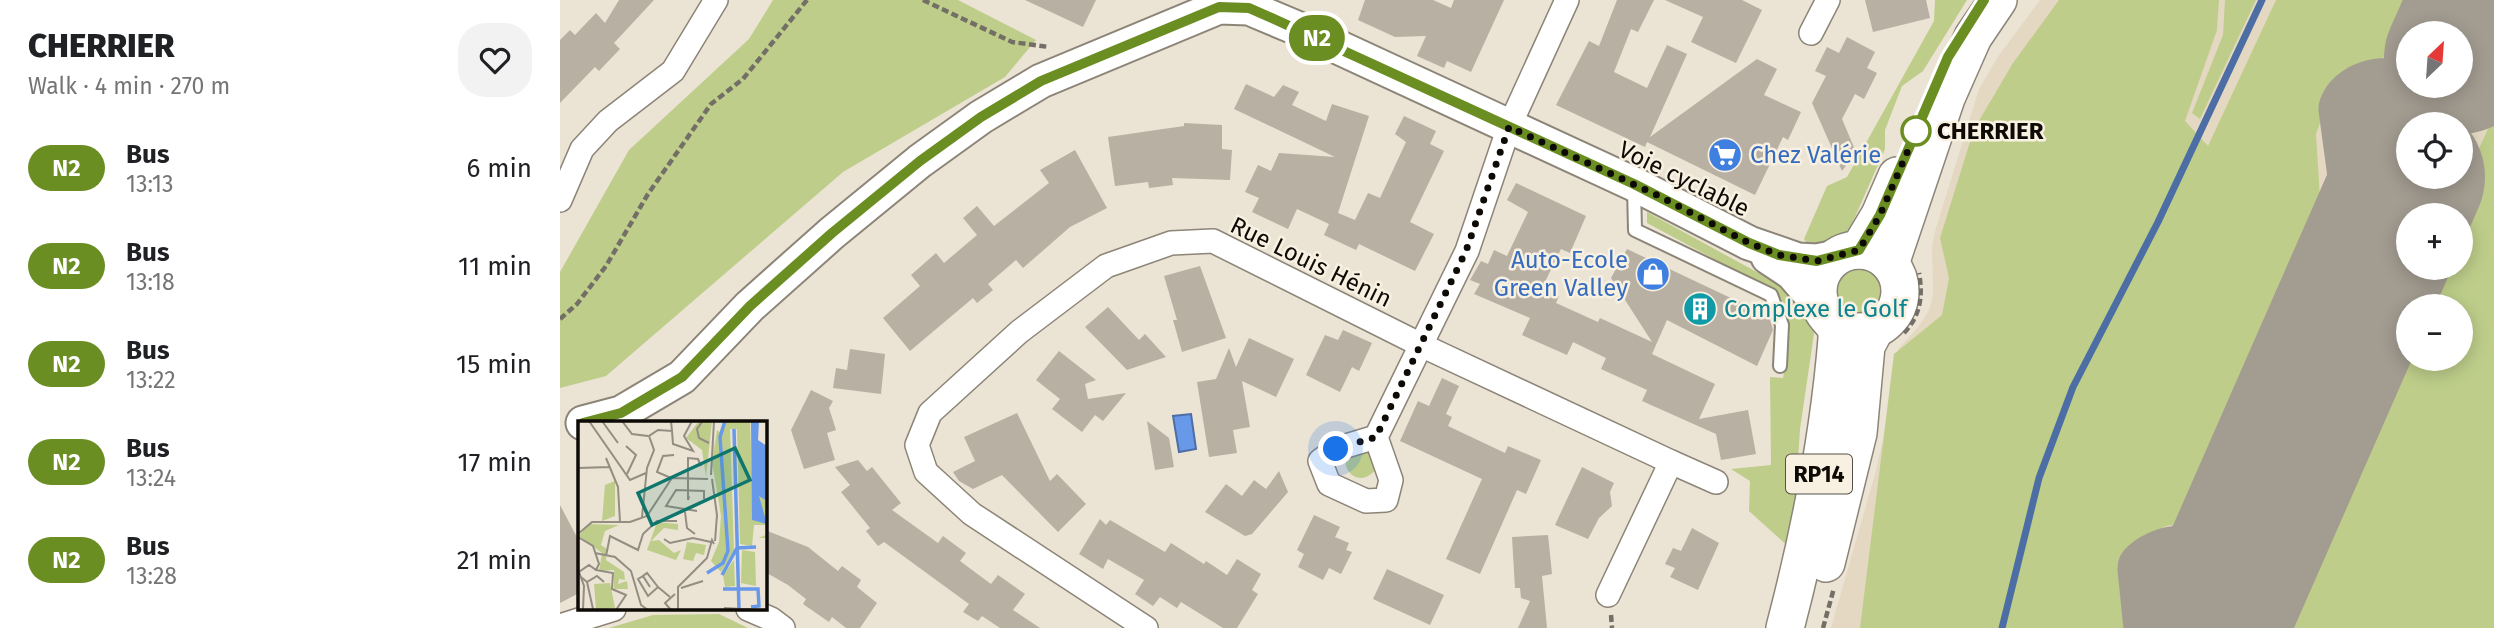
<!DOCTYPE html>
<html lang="en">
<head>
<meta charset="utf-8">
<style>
  body { margin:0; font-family:"Fira Sans",sans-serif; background:#f2f2f2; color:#202124; height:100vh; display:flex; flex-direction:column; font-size:26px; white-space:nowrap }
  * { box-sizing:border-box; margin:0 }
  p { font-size:23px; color:#757577 }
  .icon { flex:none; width:38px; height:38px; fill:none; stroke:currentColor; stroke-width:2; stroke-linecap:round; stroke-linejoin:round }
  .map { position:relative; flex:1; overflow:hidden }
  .panel { display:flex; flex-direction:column; background:#fff; width:560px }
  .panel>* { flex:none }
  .badge { padding:0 14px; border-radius:23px; font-size:24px; line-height:46px }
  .needle { width:46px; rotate:25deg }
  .controls { position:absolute; left:1836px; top:21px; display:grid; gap:14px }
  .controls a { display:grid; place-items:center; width:77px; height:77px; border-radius:50%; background:#fff; box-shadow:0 4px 18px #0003; font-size:35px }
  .you { position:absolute; width:35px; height:35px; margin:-18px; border:5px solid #fff; border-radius:50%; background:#1a73e8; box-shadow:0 0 0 10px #1a73e833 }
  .map>.badge { position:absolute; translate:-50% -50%; box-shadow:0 0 0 4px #fff }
  .round { display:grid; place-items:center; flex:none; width:74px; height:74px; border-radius:28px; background:#f2f2f2 }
  .headline { display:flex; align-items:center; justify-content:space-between; height:119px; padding:0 28px }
  h1 { font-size:33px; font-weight:800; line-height:52px }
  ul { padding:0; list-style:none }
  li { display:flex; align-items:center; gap:21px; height:98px; padding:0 28px }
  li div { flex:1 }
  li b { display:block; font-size:26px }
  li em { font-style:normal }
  li .badge { min-width:77px; font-weight:700; text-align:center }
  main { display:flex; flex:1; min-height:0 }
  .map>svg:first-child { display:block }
  .built { fill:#e4d8c2; fill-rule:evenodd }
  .green { fill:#bece8a }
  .water { fill:#6899e9; stroke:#4d6ea5; stroke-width:2 }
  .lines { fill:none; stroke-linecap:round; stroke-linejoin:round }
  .stream { stroke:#4d6ea5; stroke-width:7 }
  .taxiway { stroke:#a39c91; stroke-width:61 }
  .runway { stroke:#a39c91; stroke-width:152 }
  .building { fill:#b8b0a2 }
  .service-casing { stroke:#8c8577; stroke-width:16 }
  .minor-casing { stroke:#8c8577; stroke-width:26 }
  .secondary-casing { stroke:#8c8577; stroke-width:37 }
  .primary-casing { stroke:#8c8577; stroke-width:40 }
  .path { stroke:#746f66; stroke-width:4.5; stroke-dasharray:7 3.5; stroke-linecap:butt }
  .service { stroke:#fff; stroke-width:12 }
  .minor { stroke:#fff; stroke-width:23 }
  .secondary { stroke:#fff; stroke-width:33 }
  .primary { stroke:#fff; stroke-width:37 }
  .line-casing { stroke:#fff; stroke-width:16 }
  .line { stroke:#6b8e23; stroke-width:10 }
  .walk { stroke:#0e0b07; stroke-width:7; stroke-dasharray:0 12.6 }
  .stop-dot { fill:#fff; stroke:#6b8e23; stroke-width:3.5 }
  .labels { text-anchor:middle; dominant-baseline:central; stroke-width:5; stroke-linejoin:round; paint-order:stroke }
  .shield { fill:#f8f0e1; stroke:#545048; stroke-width:2 }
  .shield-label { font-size:23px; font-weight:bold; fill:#0e0b07 }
  .stop-label { font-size:24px; font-weight:bold; fill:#0e0b07; stroke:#f8f0e1; text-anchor:start }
  .shop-label { font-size:24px; fill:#366cbe; stroke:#f8f0e1; text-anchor:start }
  .street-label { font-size:24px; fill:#0e0b07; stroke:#f8f0e1 }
  .culture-label { font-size:24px; fill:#0d838f; stroke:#f8f0e1; text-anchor:start }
  .inset-river { fill:none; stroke:#6899e9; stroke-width:3.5 }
  .inset-road { fill:none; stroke:#938d82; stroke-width:2 }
  .view { fill:#0f766e; fill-opacity:0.15; stroke:#0f766e; stroke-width:3.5 }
  .inset-edge { fill:none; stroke:#0e0b07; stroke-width:3.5 }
</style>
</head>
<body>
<main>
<section class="panel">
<div class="headline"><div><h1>CHERRIER</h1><p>Walk · 4 min · 270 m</p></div><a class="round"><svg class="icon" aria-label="heart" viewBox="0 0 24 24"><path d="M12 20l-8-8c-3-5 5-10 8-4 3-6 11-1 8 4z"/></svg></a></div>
<ul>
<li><span class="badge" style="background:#6b8e23;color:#fff">N2</span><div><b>Bus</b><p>13:13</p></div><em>6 min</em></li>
<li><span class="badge" style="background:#6b8e23;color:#fff">N2</span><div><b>Bus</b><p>13:18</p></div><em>11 min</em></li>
<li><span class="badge" style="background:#6b8e23;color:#fff">N2</span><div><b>Bus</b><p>13:22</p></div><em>15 min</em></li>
<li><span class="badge" style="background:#6b8e23;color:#fff">N2</span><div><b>Bus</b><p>13:24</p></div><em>17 min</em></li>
<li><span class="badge" style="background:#6b8e23;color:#fff">N2</span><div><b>Bus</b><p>13:28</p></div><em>21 min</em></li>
</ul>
</section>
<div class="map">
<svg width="1934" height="628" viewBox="0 0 1934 628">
  <rect width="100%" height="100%" fill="#ebe3d4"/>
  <path class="built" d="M1480,0h454v628h-663l44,-154 14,-61 4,-51 6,-14 20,-22 10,-16 4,-15 -1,-49 4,-18 43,-139 18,-31zM1848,33h52v53h-52zM1848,124h52v53h-52zM1848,215h52v53h-52zM1848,306h52v53h-52z"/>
  <g class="green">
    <polygon points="213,0 398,0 476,40 445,77 283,172 46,376 0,388 0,272 69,150 189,39"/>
    <polygon points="1375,0 1407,0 1363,71 1342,86 1325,130 1325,149 1291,226 1276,244 1251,248 1244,239 1267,186 1287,177 1374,21"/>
    <polygon points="1499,0 1659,0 1657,30 1625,121 1648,146 1716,0 1865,0 1852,33 1848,33 1846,46 1775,82 1756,134 1762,231 1635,529 1609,525 1581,537 1559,581 1564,628 1300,628 1334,354 1382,315 1389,278 1380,238 1414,129 1453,63"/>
    <polygon points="1665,0 1696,0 1640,119 1632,113 1663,35"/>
    <polygon points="1934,115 1934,628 1710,628 1848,311 1848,359 1900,359 1900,306 1850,306 1867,268 1900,268 1900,215 1890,215"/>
    <polygon points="1087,212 1226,288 1236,289 1255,327 1240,429 1232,550 1189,511 1190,481 1171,469 1211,465 1210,377 1223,378 1227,356 1212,290 1087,223"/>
    <circle cx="1300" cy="291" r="24"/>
    <path d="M807,446l9,23c-13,17 -32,8 -31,-12z"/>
    <polygon points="159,614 188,628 49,628 93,615"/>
  </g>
  <polygon class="water" points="631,414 636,449 619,452 613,416"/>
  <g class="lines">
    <polyline class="stream" points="1442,628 1479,478 1513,387 1598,222 1702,0"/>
    <g class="taxiway">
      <polyline points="1847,181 1852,177"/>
      <path d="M1810,264l-21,-155c3,-8 9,-12 16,-16 29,-13 59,3 70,31"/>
      <path d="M1594,628l-6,-59c44,-36 110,8 78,59"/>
    </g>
    <g class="runway">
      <polyline points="1900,58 1926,0"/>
      <polyline points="1651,628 1849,177"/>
    </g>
  </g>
  <g class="building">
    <polygon points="59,0 94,0 54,43 60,49 39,71 35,67 0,103 0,40 10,30 15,35 36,13 45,23"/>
    <polygon points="465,0 536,0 523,27"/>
    <polygon points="805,0 873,0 891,8 894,0 944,0 911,72 887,61 884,68 857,56 866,36 835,37 798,20"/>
    <polygon points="1057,0 1094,0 1078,32 1071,29 1054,72 1087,88 1107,45 1127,54 1090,137 1197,59 1217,69 1204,95 1241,112 1228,140 1223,137 1195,195 1087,142 1085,147 996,105 1029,41 1039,46"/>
    <polygon points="1105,0 1182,0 1202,10 1176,63 1131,42 1143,17"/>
    <polygon points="1305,0 1366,0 1370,18 1313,32"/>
    <polygon points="1287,37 1315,52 1307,68 1317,73 1304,99 1295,94 1282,119 1296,152 1282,171 1252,103 1266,76 1255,71 1267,47 1279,53"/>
    <polygon points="686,84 714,97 723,85 739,92 732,105 766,121 772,104 809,116 778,213 795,220 808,193 820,198 846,142 835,134 844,116 876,131 870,144 884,151 850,222 874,234 855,271 799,244 796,250 764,235 769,224 737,209 728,229 692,212 699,198 685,192 698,165 711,171 719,153 775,157 674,109"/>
    <polygon points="624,123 662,125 662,149 672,150 670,180 612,178 613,185 589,188 588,182 555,186 548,137 624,126"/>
    <polygon points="515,150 547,208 510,227 463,268 456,260 428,284 433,290 417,303 413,298 350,351 323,318 360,286 351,275 376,253 384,263 417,235 403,218 417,206 434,226 489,183 480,170"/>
    <polygon points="956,183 1026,216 1010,253 1001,249 982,288 999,296 996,303 1038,322 1040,318 1092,342 1051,278 1067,249 1209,316 1213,330 1197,366 1107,320 1092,354 1155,384 1139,419 1188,410 1196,454 1161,460 1156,434 1082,401 1087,390 1041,369 1046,358 1013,342 1007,355 962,335 970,318 914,294 920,284 910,280 921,261 928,264 934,250 947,256 968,212 947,200"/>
    <polygon points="640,266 666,338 622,352 613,320 617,320 604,276"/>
    <polygon points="548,307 579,340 585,334 606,357 567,370 525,327"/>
    <polygon points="783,330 812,343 799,371 792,367 780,392 746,375 765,335 778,340"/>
    <polygon points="689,338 734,359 716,397 682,381 690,427 673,430 677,453 649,457 637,382 656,379 669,348 676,367"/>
    <polygon points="290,349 325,354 321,394 273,388 276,368 287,370"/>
    <polygon points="499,351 536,380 525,384 528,399 566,393 543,421 535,415 522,432 492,409 500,399 476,380"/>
    <polygon points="882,378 899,386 886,414 892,417 888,426 945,453 948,446 981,460 966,494 957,490 920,574 886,559 922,479 840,441 858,401 869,406"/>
    <polygon points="251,390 273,401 269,408 276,430 267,433 275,460 244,469 231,430"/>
    <polygon points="457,413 490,481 497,474 526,504 498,532 442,475 413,489 399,481 393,472 415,461 404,437"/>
    <polygon points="587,421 609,438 614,467 595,470"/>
    <polygon points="298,460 307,471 312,467 341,503 332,510 378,543 383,536 406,553 400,561 431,584 438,575 465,594 453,610 480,628 440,628 422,616 418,621 403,612 409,604 324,542 318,546 306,531 310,528 281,492 290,485 275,467"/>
    <polygon points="1022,467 1054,483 1050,492 1052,506 1039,518 1028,539 995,525"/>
    <polygon points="719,471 728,492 692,534 685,536 645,512 666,484 682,496 694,480 706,489"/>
    <polygon points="0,505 19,541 19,593 0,603"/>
    <polygon points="754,515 780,527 775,537 789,543 786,550 792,552 781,574 769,568 763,580 738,567 744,554 737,550"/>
    <polygon points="540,519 546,525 550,520 605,552 611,543 644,564 646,561 667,575 677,559 701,574 692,590 698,594 677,628 663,628 621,602 617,608 600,597 593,606 575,594 584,580 548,559 543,569 519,554"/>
    <polygon points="1132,528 1159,543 1138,590 1110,577 1115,568 1105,564 1113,548 1121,551"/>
    <polygon points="205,530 248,547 278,571 282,566 301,580 297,587 317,603 300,628 286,628 272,617 269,622 243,604 246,599 228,585 205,572"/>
    <polygon points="988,535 992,574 982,576 987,628 958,628 970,601 961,598 960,588 955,588 952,537"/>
    <polygon points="827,569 884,595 870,625 813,599"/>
  </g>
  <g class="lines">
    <g class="service-casing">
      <polyline id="service" points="1074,188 1075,230 1211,295 1222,325 1220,366"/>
    </g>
    <g class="minor-casing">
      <g id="minor">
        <polyline points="1251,33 1268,0"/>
        <polyline points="0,200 22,149 48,121 113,71 156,0"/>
        <polyline points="816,437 776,449 760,461 769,484 806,501 826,500 831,480 816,437 907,251 949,127 1007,0"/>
        <polyline points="1111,462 1156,482"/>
        <polyline points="188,609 211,619 223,628"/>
        <polyline points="0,626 54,609"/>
        <polyline points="586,628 412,514 366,472 357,445 370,413 459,332 546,266 611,243 653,241 861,345 1111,462 1048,595"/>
      </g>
    </g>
    <g class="secondary-casing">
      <g id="secondary">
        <polyline points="1208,257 1232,273 1262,308"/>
        <polyline points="23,423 61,413 122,377 190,306 272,233 360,161 421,117 481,81 659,7 689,8 739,29 1074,184 1189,243 1238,260 1257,261 1277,257"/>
      </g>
    </g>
    <g class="primary-casing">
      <g id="primary">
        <polyline points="1299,250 1320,215 1337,176"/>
        <circle cx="1299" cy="291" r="41"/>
        <polyline points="1330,264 1386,98 1413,37 1438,0"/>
        <polyline points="1266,563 1298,433 1306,346 1315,329"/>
        <path d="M1225,628c25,-95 44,-191 52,-289v-9l-7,-11"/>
      </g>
    </g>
    <g class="path">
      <polyline points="363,0 452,42 489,47"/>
      <polyline points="0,319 17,304 46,266 88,194 151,104 183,79 247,0"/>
      <path d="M1344,333c17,-18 19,-38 15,-60"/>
      <polyline points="1051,615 1052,628"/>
      <polyline points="1263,628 1274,588"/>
    </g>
    <use href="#service" class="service"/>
    <use href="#minor" class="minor"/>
    <use href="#secondary" class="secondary"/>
    <use href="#primary" class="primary"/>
  </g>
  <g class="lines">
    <g class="line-casing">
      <polyline id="line" points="23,423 61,413 122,377 190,306 272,233 360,161 421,117 481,81 659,7 689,8 714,19 1074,184 1189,243 1219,255 1257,261 1299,250 1320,215 1388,57 1424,0"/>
    </g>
    <use href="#line" class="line"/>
    <polyline class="walk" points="776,449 816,437 906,251 949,127 1095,194 1189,243 1219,255 1257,261 1299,250 1320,215 1359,125 1356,131"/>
  </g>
  <defs>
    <g id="supermarket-disc" transform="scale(1.75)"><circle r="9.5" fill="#3f7fe0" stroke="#f8f0e1"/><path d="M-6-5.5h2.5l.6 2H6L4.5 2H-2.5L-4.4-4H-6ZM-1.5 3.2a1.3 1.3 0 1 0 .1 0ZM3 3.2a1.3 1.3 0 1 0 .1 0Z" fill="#fff"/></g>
    <g id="shop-disc" transform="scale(1.75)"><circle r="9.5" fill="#3f7fe0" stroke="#f8f0e1"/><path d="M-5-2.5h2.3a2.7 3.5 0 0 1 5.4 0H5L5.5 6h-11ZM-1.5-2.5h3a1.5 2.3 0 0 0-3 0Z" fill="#fff"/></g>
    <g id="building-disc" transform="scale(1.75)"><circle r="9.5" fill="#0f9aa8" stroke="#f8f0e1"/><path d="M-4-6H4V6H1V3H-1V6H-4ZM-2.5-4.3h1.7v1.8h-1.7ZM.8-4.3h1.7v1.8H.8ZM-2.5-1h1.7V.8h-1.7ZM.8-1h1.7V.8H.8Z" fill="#fff"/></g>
  </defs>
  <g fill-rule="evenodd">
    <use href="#supermarket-disc" x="1165" y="155"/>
    <use href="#shop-disc" x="1093" y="274"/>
    <use href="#building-disc" x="1140" y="309"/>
  </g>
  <circle class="stop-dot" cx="1356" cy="131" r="14"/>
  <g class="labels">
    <rect class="shield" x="1226" y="454.5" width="66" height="39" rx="5"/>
    <g class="shield-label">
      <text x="1259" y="474">RP14</text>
    </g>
    <g class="stop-label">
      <text x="1377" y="131">CHERRIER</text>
    </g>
    <g class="shop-label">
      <text x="1190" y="155">Chez Valérie</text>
      <text x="1068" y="260" text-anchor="end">Auto-Ecole<tspan x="1068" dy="28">Green Valley</tspan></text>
    </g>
    <g class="street-label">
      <text transform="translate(1124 179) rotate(26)">Voie cyclable</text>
      <text transform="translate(751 262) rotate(26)">Rue Louis Hénin</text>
    </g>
    <g class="culture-label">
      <text x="1164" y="309">Complexe le Golf</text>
    </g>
  </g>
  <g transform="translate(18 421)">
    <rect width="189" height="189" fill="#ebe3d4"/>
    <path d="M121,0h13l-6,56 -4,-27 -16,-12zM149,0h23l2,58 15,6v77l-1,-24h-8l8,-3 -1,-10h-11l-2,21 -12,-2 -3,-115h-7l4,122 -13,21 -10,-11 8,-19 2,-26 -9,-54 5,-32 4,3zM37,60v35l-13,5 3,-36zM79,101l21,2v6l-14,-2 -13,13 8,-1 15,13 7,-3 -5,10 -29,-10zM11,103l30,1 -14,6 -4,14 6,4 -1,11 18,12 1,8 -6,-1 -1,5 9,-3 1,8h-14v-19l-15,1 3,-18 -23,-17zM109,121l19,3 -2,10 -8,-2 -3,8 -10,-2zM164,129l13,2 1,34 -15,-3zM156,139l1,26 -10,1 -2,-12zM32,162l5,25 -19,2 -2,-26z" fill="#bece8a"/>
    <path d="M181,0l-1,19 9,6v55l-8,-5 8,28 -15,-4 -1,-99z" fill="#6899e9"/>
    <path class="inset-river" d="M156,8l5,181M129,152l16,-10 5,-12 -8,-114 5,-16M144,154l15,-27 19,-1M145,168h35l1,17 -8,1"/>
    <path class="inset-road" d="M11,0l41,59 16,-7M24,0l16,22M44,0l10,13 16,2M124,1l-5,7 2,9 10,5M94,10l1,13 20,7 -9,-15 8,-15M48,25l10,9 -9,19M28,37l12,29 2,35M0,47l32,-1M133,54l3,-54M93,57l-14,-6 6,-16 11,-1M134,58l5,36 -2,26M111,75l-1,4v-42l10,1 3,7M119,90l-31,-5 10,-16 28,1v8M107,91l2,16 8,6M64,96l5,-49 7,-18 -5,-14 9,-6 14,1 -1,-10M0,113l14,-12h38l17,-6 25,-38 36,1M0,116l15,9 6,18 -3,6 17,3 -1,16 14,6 -10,15M86,118l6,4 23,-5 18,4M17,132l20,4 16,14 10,34 7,5M28,135l4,-20 28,14 5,-16 14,-13h20M65,155l-5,3 10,17 10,-9 12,10M3,156l6,5 10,-6 7,6M9,161l6,27M72,166l-7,-11 4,-3 11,14M103,167l22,-7M146,187l37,2M5,189l1,-24 -5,-14 10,-7 7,5M93,189l-6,-7 10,-9M100,189v-23l29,-29 5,-18 2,4"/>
    <path class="view" d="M157,27l15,32 -98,45 -14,-32z"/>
    <rect width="189" height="189" class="inset-edge"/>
  </g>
</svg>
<div class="controls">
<a><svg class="needle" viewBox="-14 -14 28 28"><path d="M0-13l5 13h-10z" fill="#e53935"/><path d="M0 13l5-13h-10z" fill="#757577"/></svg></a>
<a><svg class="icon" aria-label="locate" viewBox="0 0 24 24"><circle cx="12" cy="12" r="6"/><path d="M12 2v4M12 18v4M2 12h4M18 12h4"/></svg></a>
<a>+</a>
<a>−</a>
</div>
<div class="you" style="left:776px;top:449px"></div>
<b class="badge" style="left:757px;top:38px;background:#6b8e23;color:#fff">N2</b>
</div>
</main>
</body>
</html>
